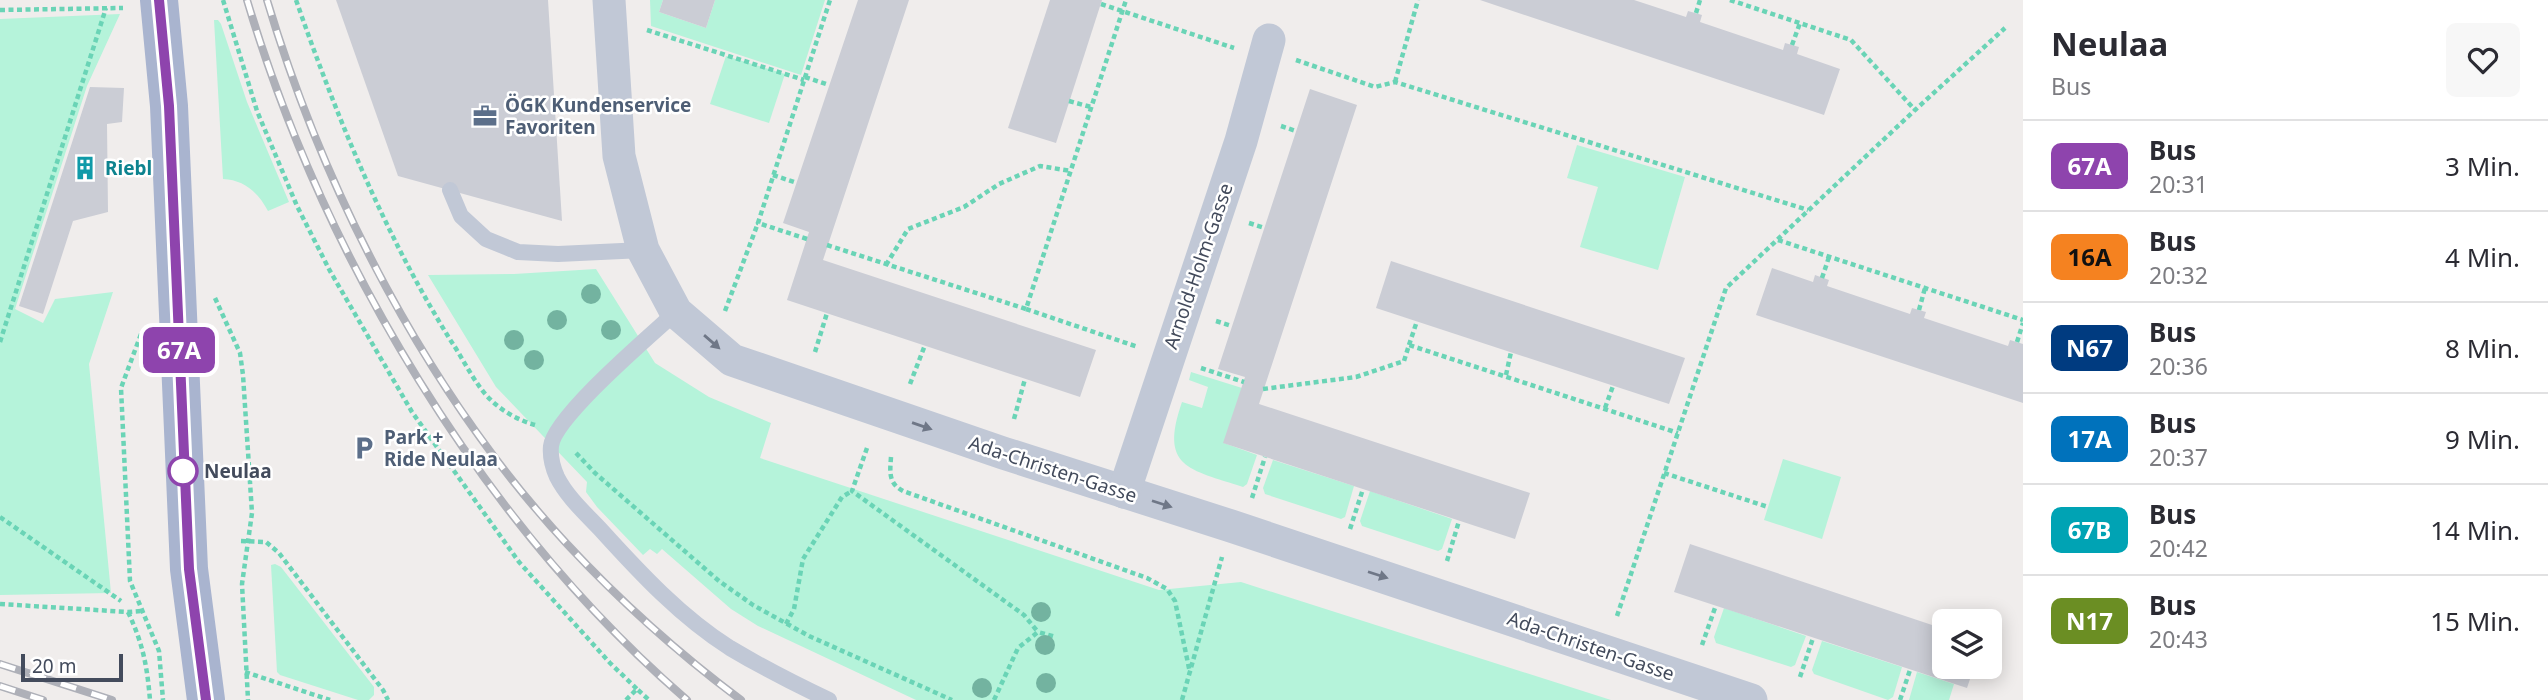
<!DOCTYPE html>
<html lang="de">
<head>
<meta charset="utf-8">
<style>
  body { margin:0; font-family:"Noto Sans",sans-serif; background:#f7f7f7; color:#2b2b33; height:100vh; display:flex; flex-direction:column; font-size:26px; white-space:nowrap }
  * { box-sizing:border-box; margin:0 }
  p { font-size:23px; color:#7c7c81 }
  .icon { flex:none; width:38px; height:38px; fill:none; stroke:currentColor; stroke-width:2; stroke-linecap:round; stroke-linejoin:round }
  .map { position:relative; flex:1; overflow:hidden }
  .panel { display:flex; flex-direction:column; background:#fff; width:525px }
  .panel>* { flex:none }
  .badge { padding:0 14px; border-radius:10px; font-size:24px; line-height:46px }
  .tools { position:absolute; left:1932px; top:609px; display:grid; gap:14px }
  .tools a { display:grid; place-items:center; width:70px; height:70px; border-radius:10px; background:#fff; box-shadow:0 4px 18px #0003; font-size:35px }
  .scale { position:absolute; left:21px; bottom:18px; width:102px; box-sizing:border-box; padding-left:7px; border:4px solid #434b5c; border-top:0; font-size:19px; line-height:24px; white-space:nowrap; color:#434b5c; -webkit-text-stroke:5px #fff; paint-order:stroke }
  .map>.badge { position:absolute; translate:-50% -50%; box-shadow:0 0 0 4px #fff }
  .round { display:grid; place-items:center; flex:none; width:74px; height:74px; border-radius:10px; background:#f7f7f7 }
  .headline { display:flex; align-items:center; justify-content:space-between; height:119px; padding:0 28px }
  h1 { font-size:33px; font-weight:700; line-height:52px }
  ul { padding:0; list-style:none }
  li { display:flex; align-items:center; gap:21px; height:91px; padding:0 28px; border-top:2px solid #e1e1e2 }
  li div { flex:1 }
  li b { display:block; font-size:26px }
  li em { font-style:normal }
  li .badge { min-width:77px; font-weight:700; text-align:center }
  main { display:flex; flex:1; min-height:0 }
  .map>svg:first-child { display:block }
  .green { fill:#b5f3da }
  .building { fill:#cbcdd5 }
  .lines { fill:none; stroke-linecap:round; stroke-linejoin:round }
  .path { stroke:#6ad4b6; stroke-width:4.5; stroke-dasharray:5 3.5; stroke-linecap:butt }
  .lane { stroke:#c1c8d6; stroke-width:16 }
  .street { stroke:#c1c8d6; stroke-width:33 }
  .primary { stroke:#a9b4cf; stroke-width:38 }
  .rail-casing { stroke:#aeb0b8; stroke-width:8 }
  .rail { stroke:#fff; stroke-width:5; stroke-dasharray:16; stroke-linecap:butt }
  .tree { fill:#73b3a0 }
  .oneway { fill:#6f7787 }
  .line-casing { stroke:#fff; stroke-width:16 }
  .line { stroke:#8e44ad; stroke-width:10 }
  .stop-dot { fill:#fff; stroke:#8e44ad; stroke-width:3.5 }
  .labels { text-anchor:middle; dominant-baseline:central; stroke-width:5; stroke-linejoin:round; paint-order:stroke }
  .service-label { font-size:19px; font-weight:bold; fill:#4e5e75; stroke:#fff; text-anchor:start }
  .culture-label { font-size:19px; font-weight:bold; fill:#0d838f; stroke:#fff; text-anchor:start }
  .street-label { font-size:19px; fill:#434b5c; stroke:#fff }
  .stop-label { font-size:19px; font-weight:bold; fill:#434b5c; stroke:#fff; text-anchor:start }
</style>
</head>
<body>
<main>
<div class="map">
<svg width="2023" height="700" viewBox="0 0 2023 700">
  <rect width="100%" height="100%" fill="#f0edec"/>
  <g class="green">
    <polygon points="650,0 663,0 659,12 706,28 715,0 825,0 801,75 651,26"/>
    <polygon points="120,14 87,86 15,309 43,323 55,299 113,292 89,364 111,593 0,595 0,19"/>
    <path d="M214,20h4l3,4 26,78 42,100 -21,9c-10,-19 -24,-31 -45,-32z"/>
    <polygon points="726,56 785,74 769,123 710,104"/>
    <polygon points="1577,145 1685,177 1658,270 1580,247 1598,187 1567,178"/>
    <polygon points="596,269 655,363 709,397 771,423 760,458 1159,590 1241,582 1611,700 916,700 758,626 731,609 662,549 657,554 650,549 643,555 597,507 586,492 587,482 496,387 428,275 514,274"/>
    <path d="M1191,372l51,16 -18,55 33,12 -10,29 -4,3c-54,-18 -84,-19 -61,-85l20,6 6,-21 -19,-7z"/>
    <polygon points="1783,459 1841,477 1822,539 1764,520"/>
    <polygon points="1273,460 1354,486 1345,517 1341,519 1265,494 1263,488"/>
    <polygon points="1370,491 1452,519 1442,549 1438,551 1362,526 1360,521"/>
    <polygon points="275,564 281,567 374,687 374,695 369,700 358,700 280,675 277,672 271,565"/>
    <polygon points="1724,608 1806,636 1795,665 1791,667 1716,643 1714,637"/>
    <polygon points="1822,641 1902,667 1893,697 1888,700 1814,674 1812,670"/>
    <polygon points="1917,672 1954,684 1949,700 1909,700"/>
  </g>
  <g class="building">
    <polygon points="336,0 548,0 562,221 398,176"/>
    <polygon points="663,0 715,0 706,28 659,12"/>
    <polygon points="858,0 909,0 823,260 1096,350 1080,397 787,300 809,232 783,223"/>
    <polygon points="1050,0 1102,0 1056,143 1008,128"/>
    <polygon points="1480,0 1634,0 1686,17 1688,11 1702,15 1700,22 1783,50 1785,43 1799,47 1797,54 1840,69 1824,115"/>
    <polygon points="90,87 124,88 122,122 107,124 108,212 73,221 43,314 19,306"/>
    <polygon points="1310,89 1357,105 1259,404 1530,493 1515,539 1223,443 1245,377 1218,369"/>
    <polygon points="1391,261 1685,358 1669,404 1376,308"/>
    <polygon points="1772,268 1813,282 1815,275 1829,280 1827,286 1910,314 1912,308 1926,312 1924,318 2008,346 2010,340 2023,344 2023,403 1756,315"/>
    <polygon points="1690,544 1944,629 1944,667 1974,667 1967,688 1674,592"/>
  </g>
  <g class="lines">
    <g class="path">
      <polyline points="223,0 257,111 297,206 330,271 412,412 519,562 610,663 637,689"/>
      <path d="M296,0c42,120 88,233 155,341 13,19 25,46 42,61 12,11 28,19 42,23"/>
      <polyline points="1730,0 1851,40 1915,110"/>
      <polyline points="1101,4 1234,48"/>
      <polyline points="0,10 123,8"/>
      <polyline points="1696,13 1700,0"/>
      <polyline points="647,30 804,80"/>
      <polyline points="1792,45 1800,23"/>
      <polyline points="1296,60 1375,87 1395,82 1808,210"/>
      <polyline points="805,77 829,85"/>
      <polyline points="1395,82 1418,0"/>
      <polyline points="1069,101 1091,107"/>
      <polyline points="1281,126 1296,131"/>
      <polyline points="773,175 797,183"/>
      <polyline points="1249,223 1265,228"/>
      <polyline points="807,239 758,223 830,0"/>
      <polyline points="1778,240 2023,320"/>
      <polyline points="827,245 1026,309 1126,0"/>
      <polyline points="886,265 908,229 964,207 999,184 1040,166 1071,171"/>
      <polyline points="1822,278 1829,257"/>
      <polyline points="215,298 240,353 243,375 252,513 242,584 248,700"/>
      <polyline points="1026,309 1138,347"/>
      <polyline points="1919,310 1925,288"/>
      <polyline points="725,311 758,223"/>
      <polyline points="1216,321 1232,326"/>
      <polyline points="141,334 121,388 130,581 159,651 163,700"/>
      <polyline points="0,342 106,8"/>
      <polyline points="2017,342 2023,323"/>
      <polyline points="1409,345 1417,321"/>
      <polyline points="815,352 827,313"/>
      <polyline points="1201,368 1244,382"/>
      <polyline points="1506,375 1511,352"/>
      <polyline points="910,384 925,345"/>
      <polyline points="1263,389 1356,377 1404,361 1409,345 1678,433"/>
      <polyline points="1605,408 1613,386"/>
      <polyline points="1014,419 1025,379"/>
      <polyline points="867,448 852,491 1024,615 1038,632"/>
      <polyline points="576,453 595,473 719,581 753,605 809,636 952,700"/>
      <path d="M891,457c-1,15 -3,26 12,34l244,87 20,11 8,12 15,72"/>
      <polyline points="1664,473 1768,507"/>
      <polyline points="1252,498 1265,457"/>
      <polyline points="0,517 121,601"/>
      <polyline points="1350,529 1363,489"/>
      <polyline points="241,541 266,542 279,553 383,690 388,700"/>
      <polyline points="1447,561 1459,521"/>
      <polyline points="0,604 128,612 142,611"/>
      <path d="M128,612c15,32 19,53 22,88"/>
      <polyline points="1617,616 1726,288 1915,110 2005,28"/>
      <polyline points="786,624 794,609 803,559 842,497 852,491"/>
      <polyline points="1702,645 1716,605"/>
      <polyline points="245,672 330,700"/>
      <polyline points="1800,677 1813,638"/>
      <polyline points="626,700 637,689 649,700"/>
      <polyline points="994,700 1018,648 1038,632 1056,637"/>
      <polyline points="1182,700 1222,557"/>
      <polyline points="1900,700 1910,670"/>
    </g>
    <g class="lane">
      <polyline points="450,190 461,216 486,239 518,252 558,254 643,250"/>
      <path d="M676,312c-25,23 -122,105 -125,134 -1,10 2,22 6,31 10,20 29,37 44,53 39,43 80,87 129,118 32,19 65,36 99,52"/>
    </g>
    <g class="street">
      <polyline points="609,0 619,156 643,250 676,312 732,360 1003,453 1231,526 1751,700"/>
      <polyline points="1124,492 1241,141 1269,40"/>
    </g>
    <polyline class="primary" points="159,0 169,106 189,569 206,700"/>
    <g class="rail-casing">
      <g id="rail">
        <path d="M247,0c77,258 235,523 440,700"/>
        <path d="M267,0c58,194 162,395 300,544 54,58 111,109 174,156"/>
        <polyline points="0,664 112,700"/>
        <polyline points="0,686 43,700"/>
      </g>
    </g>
    <use href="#rail" class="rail"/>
  </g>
  <g class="tree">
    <circle cx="591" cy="294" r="10"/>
    <circle cx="557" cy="320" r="10"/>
    <circle cx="611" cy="330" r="10"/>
    <circle cx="514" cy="340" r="10"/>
    <circle cx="534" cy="360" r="10"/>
    <circle cx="1041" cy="612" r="10"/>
    <circle cx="1045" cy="645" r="10"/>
    <circle cx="1046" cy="683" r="10"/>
    <circle cx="982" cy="688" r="10"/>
  </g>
  <defs><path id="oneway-solid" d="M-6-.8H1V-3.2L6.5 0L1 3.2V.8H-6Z" transform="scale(1.75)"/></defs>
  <g class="oneway">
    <use href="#oneway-solid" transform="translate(712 342) rotate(41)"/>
    <use href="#oneway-solid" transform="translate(922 426) rotate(19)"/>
    <use href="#oneway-solid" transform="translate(1162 504) rotate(18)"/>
    <use href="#oneway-solid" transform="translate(1378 575) rotate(18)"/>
  </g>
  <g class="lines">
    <g class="line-casing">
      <polyline id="line" points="159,0 169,106 189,569 206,700"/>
    </g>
    <use href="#line" class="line"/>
  </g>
  <defs>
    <g id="office-bare" transform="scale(1.89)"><path d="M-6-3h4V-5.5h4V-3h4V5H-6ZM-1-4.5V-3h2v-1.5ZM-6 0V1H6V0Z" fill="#5c6f8a" stroke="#fff" stroke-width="2.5" paint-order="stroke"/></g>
    <g id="building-bare" transform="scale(1.89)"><path d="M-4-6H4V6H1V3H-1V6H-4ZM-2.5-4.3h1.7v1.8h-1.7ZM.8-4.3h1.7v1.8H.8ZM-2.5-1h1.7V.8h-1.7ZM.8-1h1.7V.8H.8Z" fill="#0f9aa8" stroke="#fff" stroke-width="2.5" paint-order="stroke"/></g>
    <g id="parking-bare" transform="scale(1.89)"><path d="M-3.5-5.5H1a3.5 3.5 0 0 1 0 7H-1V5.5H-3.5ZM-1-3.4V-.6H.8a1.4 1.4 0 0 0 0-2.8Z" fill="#5c6f8a" stroke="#fff" stroke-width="2.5" paint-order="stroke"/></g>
  </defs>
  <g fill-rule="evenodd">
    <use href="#office-bare" x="485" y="116"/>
    <use href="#building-bare" x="85" y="168"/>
    <use href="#parking-bare" x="364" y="448"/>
  </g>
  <circle class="stop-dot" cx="183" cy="471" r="14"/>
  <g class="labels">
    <g class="service-label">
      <text x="505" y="105">ÖGK Kundenservice<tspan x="505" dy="22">Favoriten</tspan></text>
      <text x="384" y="437">Park +<tspan x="384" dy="22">Ride Neulaa</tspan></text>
    </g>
    <g class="culture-label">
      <text x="105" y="168">Riebl</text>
    </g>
    <g class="street-label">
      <text transform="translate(1198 266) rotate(-71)">Arnold-Holm-Gasse</text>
      <text transform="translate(1053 469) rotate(18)">Ada-Christen-Gasse</text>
      <text transform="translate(1591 646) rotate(19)">Ada-Christen-Gasse</text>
    </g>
    <g class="stop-label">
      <text x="204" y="471">Neulaa</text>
    </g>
  </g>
</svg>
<div class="tools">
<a><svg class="icon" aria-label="layers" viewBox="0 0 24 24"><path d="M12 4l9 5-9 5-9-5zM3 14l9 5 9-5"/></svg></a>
</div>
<div class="scale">20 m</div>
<b class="badge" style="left:179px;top:350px;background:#8e44ad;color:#fff">67A</b>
</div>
<section class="panel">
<div class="headline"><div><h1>Neulaa</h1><p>Bus</p></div><a class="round"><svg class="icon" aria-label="heart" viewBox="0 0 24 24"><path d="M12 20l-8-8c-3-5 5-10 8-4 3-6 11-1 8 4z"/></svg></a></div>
<ul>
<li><span class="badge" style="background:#8e44ad;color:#fff">67A</span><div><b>Bus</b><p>20:31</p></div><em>3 Min.</em></li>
<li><span class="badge" style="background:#f58220;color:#111">16A</span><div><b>Bus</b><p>20:32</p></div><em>4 Min.</em></li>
<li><span class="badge" style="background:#003b80;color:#fff">N67</span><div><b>Bus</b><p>20:36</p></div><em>8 Min.</em></li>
<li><span class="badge" style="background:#0072bc;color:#fff">17A</span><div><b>Bus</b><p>20:37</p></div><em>9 Min.</em></li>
<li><span class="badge" style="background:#00a3b4;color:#fff">67B</span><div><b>Bus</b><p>20:42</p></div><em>14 Min.</em></li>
<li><span class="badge" style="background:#6b8e23;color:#fff">N17</span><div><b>Bus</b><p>20:43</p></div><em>15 Min.</em></li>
</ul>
</section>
</main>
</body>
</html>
